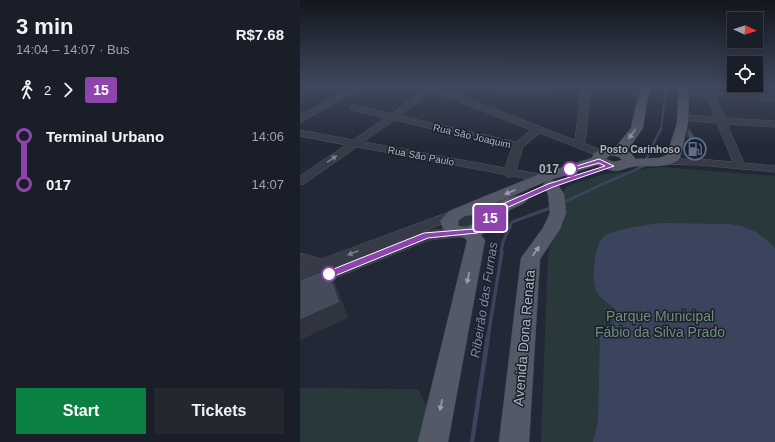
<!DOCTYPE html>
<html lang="en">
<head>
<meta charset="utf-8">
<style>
  body { margin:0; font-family:Helvetica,sans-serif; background:#232730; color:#f1f3f6; height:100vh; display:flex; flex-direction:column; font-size:15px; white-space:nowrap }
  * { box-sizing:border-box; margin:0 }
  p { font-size:13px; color:#9fa2a8 }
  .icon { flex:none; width:22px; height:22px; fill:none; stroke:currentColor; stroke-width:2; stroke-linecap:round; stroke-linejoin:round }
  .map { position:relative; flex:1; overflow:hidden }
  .details { display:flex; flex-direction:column; background:#1a1e28; width:300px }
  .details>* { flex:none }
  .badge { padding:0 8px; border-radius:3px; font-size:14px; line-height:26px }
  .needle { width:26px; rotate:94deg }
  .buttons { position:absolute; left:427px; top:12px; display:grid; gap:8px }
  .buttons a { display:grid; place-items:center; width:36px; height:36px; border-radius:0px; background:#1a1e28; box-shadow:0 4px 16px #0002,0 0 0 1px #383c45; font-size:20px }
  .map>.badge { position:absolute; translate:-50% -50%; box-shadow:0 0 0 2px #fff }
  .legs { display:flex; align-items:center; gap:6px; height:44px; padding:0 16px; font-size:13px }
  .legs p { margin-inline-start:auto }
  .overview { display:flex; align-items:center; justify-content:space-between; height:68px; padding:0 16px }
  h1 { font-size:22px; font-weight:700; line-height:30px }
  .action { display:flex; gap:8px; margin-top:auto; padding:8px 16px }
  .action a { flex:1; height:46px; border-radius:0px; background:#0b8043; color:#fff; font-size:16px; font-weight:700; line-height:46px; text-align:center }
  .action a+a { background:#232730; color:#f1f3f6 }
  ul { padding:0 16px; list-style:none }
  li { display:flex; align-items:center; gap:14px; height:48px; font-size:15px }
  li i { display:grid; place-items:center; width:6px; height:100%; margin:0 5px; background:currentColor }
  li i::after { content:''; width:10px; height:10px; margin:-5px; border:3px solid; border-radius:50%; background:#1a1e28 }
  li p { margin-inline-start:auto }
  li:first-child i { background:linear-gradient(#0000 50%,currentColor 0) }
  li:last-child i { background:linear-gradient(currentColor 50%,#0000 0) }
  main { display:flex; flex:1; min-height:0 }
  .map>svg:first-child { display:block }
  .green { fill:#29383b }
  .water { fill:#3a445d }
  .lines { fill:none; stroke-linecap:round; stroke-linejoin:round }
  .stream-far4 { stroke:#3a445d; stroke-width:2 }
  .stream-far3 { stroke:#3a445d; stroke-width:2.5 }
  .stream-far2 { stroke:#3a445d; stroke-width:3 }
  .stream-far1 { stroke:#3a445d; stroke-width:3.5 }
  .stream { stroke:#3a445d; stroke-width:4.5 }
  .minor-casing { stroke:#515561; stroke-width:1 }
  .major-casing { stroke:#404450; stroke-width:1 }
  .minor { fill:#363b47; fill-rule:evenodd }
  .major { fill:#545967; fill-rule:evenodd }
  .wall { fill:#3b404d }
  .shaded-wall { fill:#30343f }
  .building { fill:#454b5a; stroke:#30343f }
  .oneway { fill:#9a9eac }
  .oneway2 { fill:#7a7e8b }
  .line-1 { fill:#8e44ad; stroke:#fff }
  .stop-1-dot { fill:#fff; stroke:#8e44ad; stroke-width:2 }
  .labels { text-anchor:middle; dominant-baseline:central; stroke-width:3; stroke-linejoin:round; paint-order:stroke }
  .far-street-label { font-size:10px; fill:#b1b5c3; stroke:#1c202b }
  .far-poi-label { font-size:10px; font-weight:bold; fill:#b1b5c3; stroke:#1c202b; text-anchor:end }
  .stop-label { font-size:12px; font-weight:bold; fill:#b1b5c3; stroke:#1c202b; text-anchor:end }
  .water-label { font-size:13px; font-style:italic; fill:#7c88a8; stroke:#1c202b }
  .near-park-label { font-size:14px; fill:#6b917a; stroke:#1c202b }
  .near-street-label { font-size:14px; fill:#b1b5c3; stroke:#1c202b }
</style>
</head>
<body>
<main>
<section class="details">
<div class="overview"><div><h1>3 min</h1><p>14:04 – 14:07 · Bus</p></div><b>R$7.68</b></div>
<div class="legs"><svg class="icon" aria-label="walk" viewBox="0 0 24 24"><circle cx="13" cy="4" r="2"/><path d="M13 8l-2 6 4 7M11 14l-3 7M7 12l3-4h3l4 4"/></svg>2<svg class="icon" aria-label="forward" viewBox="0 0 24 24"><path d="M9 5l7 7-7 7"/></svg><b class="badge" style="background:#8e44ad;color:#fff">15</b></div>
<ul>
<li><i style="color:#8e44ad"></i><b>Terminal Urbano</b><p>14:06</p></li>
<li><i style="color:#8e44ad"></i><b>017</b><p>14:07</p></li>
</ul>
<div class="action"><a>Start</a><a>Tickets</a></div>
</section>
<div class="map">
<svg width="475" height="442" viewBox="0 0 475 442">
  <rect width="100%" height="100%" fill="#232836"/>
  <g class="green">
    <polygon points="361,167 475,176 475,442 241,442 248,252 265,212 264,191 267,186 300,175"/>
    <path d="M168,215l10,3v4c-7,4 -13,8 -19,1l1,-4z"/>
    <polygon points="0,388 118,389 129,410 121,442 0,442"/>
  </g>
  <path class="water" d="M361,223l68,1 13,2 14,6 13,10 6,7v193h-182l5,-20 2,-86 12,-12v-6l4,-8c-5,-5 -14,-10 -18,-16 -8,-12 -4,-47 5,-57 9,-8 45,-12 58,-14z"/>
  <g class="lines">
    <polyline class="stream-far4" points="361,130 366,86"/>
    <polyline class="stream-far3" points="303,184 344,166 349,152 361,129"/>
    <g class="stream-far2">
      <polyline points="262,203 305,183"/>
      <polyline points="201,252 203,242 212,222 253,207"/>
    </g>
    <polyline class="stream-far1" points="188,337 202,251"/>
    <polyline class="stream" points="172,442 188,336"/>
    <g class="minor-casing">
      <g id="minor">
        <polygon points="0,86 8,86 0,89"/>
        <polygon points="54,86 64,86 0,123 0,116"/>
        <path d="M121,86h13l141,54 7,-54h8l-4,50 -2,7 22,9 1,2 -1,2h-8l-58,-23 -17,14 -7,23 30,5 2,3 -2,3 -4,1 -29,-6 -4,2 -6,-4 -146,-27 -53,37 -4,1v-9l46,-31 -46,-9v-6l53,10 32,-22 -33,-8 -1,-2 1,-2 3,-1 36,9 34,-25zM132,91l99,39 -15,12 -116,-26zM95,120l117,28 -7,20 -141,-26z"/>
        <polygon points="231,86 257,86 253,88 203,94 199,92 203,90"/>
        <polygon points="382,91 475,95 475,101 416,97 425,118 475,121 475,127 427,124 444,163 475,166 475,172 399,165 356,164 354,162 356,160 360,159 399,159 433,162 417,123 381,120 379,118 384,115 415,117 407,97 385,95 381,93"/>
        <polygon points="155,210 160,211 162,214 160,217 124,231 161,228 166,230 168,233 166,236 129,240 0,292 0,267 3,265 0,265 0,253 21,259"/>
      </g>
    </g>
    <g class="major-casing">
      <g id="major">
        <path d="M342,86h10l-5,15 -4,27 -16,23 4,2 4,6 24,-1 8,-3 10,-32 2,-37h10l-1,37 -8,35c-9,12 -37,6 -49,9 -6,1 -10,4 -16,4 -6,-1 -12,-3 -18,-6l-50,16 -63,27 4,3c9,-8 25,-18 38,-15l2,3c-5,7 -16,8 -22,14 -9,7 -15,16 -25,22l4,5 -37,202h-30l49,-201 -2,-3 -20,-5 -5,-12 8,-9 6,-3 83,-34 55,-17 2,-5 10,-5h11l16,-20 6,-27zM311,155l8,2 3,3 -8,2 -8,-3zM171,215l6,3 -2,5 -8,4 -8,-1 -1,-5c4,-4 8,-6 13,-6z"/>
        <polygon points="251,180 256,182 264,194 266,213 260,229 240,259 229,442 199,442 221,258 243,228 250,213 248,194 243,185 246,182"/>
      </g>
    </g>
    <use href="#minor" class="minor"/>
    <use href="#major" class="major"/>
  </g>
  <polygon class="wall" points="388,129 401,149 400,152 392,152 387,136"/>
  <polygon class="shaded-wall" points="28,269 36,285 48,318 0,340 0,320"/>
  <g class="building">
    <polygon points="388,129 390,129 401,149 393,149 387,133"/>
    <polygon points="28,269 40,302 0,320 0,280"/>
  </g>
  <defs><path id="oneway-solid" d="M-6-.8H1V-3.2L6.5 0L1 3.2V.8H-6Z"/></defs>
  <g class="oneway">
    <use href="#oneway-solid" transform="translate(332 134) rotate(126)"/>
    <use href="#oneway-solid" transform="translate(210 192) rotate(157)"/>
    <use href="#oneway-solid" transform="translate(236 251) rotate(-56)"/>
    <use href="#oneway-solid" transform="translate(168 278) rotate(102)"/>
    <use href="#oneway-solid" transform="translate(141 405) rotate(102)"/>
  </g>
  <g class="oneway2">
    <use href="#oneway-solid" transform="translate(32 159) rotate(-35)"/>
    <use href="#oneway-solid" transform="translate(53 253) rotate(159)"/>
  </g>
  <linearGradient id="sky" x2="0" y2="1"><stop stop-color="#13161e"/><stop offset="0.58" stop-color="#3f485d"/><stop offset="1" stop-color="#3f485d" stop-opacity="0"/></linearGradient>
  <rect width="475" height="148" fill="url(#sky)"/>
  <polygon class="line-1" points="299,159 314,166 253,187 204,209 185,229 177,233 128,238 32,277 29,278 25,274 26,272 124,233 173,229 179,225 198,206 248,184 305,166 299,163 270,171 267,169"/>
  <defs>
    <g id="fuel-ring" transform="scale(1.15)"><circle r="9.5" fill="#1c202b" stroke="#5c6f8a" stroke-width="1.5"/><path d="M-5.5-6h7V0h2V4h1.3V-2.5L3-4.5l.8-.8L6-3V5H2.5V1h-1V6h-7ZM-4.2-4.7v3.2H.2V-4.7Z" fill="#5c6f8a"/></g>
  </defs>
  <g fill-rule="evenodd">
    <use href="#fuel-ring" x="395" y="149"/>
  </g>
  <g class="stop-1-dot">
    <circle cx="270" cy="169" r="7"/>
    <circle cx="29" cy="274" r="7"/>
  </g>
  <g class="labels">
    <g class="far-street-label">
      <text transform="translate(172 136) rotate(13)">Rua São Joaquim</text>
      <text transform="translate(121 156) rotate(11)">Rua São Paulo</text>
    </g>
    <g class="far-poi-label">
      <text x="380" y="149">Posto Carinhoso</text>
    </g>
    <g class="stop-label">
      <text x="259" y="169">017</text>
    </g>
    <g class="water-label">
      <text transform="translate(184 300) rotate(-81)">Ribeirão das Furnas</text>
    </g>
    <g class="near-park-label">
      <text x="360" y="316">Parque Municipal<tspan x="360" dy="16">Fábio da Silva Prado</tspan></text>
    </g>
    <g class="near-street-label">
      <text transform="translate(224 338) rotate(-85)">Avenida Dona Renata</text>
    </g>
  </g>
</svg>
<div class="buttons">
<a><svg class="needle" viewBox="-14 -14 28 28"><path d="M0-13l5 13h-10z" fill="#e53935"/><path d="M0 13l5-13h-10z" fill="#9fa2a8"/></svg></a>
<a><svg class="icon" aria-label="locate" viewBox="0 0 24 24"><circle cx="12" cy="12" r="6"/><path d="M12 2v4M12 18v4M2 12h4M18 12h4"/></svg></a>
</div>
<b class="badge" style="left:190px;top:218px;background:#8e44ad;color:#fff">15</b>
</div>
</main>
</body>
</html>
